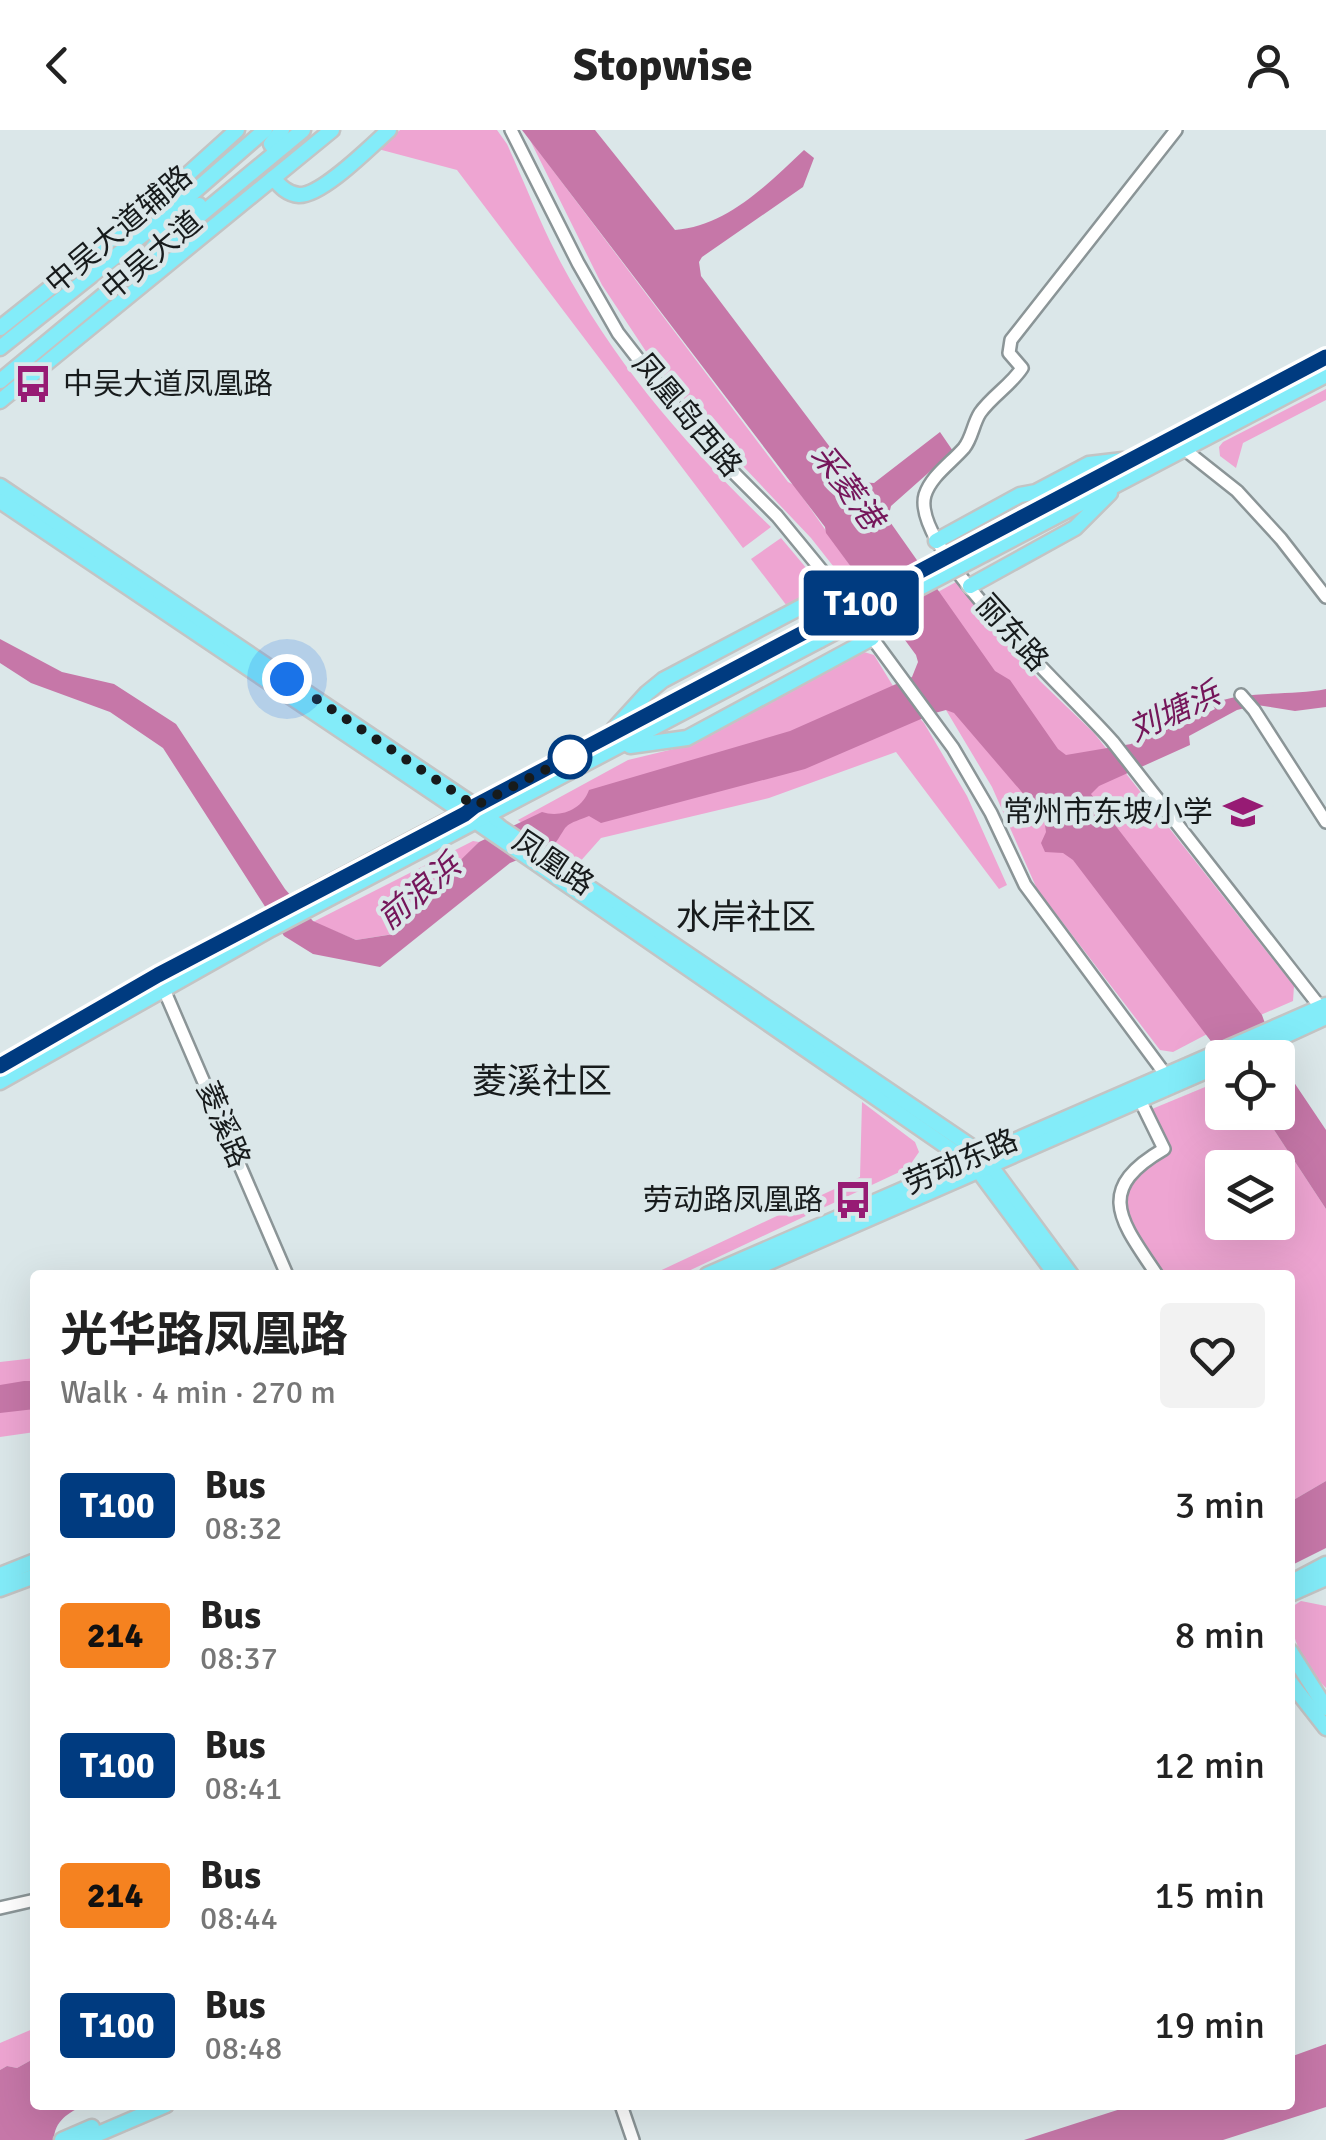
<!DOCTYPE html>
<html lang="en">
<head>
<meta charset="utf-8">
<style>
  body { margin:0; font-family:Signika,"Noto Sans SC",sans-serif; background:#f2f2f2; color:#222; height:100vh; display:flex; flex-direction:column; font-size:38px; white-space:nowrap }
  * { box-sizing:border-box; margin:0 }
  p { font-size:32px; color:#767676 }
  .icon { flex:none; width:55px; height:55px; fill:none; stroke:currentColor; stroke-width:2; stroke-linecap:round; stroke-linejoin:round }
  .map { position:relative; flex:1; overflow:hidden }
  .details { position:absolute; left:30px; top:1140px; width:1265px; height:840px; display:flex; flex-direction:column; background:#fff; border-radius:10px; box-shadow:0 10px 40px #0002 }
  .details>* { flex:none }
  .badge { padding:0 20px; border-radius:8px; font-size:35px; line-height:65px }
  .fabs { position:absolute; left:1205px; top:910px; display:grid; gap:20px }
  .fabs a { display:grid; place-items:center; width:90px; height:90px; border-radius:10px; background:#fff; box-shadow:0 10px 40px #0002; font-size:50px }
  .you { position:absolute; width:50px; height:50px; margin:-25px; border:8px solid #fff; border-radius:50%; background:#1a73e8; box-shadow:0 0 0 15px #1a73e833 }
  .map>.badge { position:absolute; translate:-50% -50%; box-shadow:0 0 0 5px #fff }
  .round { display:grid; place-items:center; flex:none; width:105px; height:105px; border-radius:10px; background:#f2f2f2 }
  .overview { display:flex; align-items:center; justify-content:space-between; height:170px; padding:0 30px }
  h1 { font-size:48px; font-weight:700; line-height:75px }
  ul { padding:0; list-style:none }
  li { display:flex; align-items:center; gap:30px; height:130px; padding:0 30px }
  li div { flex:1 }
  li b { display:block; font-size:38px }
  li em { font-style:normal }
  li .badge { min-width:110px; font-weight:700; text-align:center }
  header { display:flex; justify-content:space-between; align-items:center; height:130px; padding:0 30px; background:#fff; font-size:45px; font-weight:700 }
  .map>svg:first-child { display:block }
  .green { fill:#eea5d2; fill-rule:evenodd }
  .water { fill:#c677a8 }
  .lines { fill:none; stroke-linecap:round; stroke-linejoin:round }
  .minor-casing { stroke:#8b9597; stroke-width:16 }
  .major-casing { stroke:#c3c4c4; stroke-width:19 }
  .minor { stroke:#fff; stroke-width:11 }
  .major { stroke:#83ecf9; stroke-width:14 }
  .major-bridge-casing { stroke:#c3c4c4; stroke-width:19; stroke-linecap:butt }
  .major-bridge { stroke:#83ecf9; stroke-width:14 }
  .line-casing { stroke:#fff; stroke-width:22 }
  .line { stroke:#003b80; stroke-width:15 }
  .walk { stroke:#171b1c; stroke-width:10; stroke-dasharray:0 18 }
  .stop-dot { fill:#fff; stroke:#003b80; stroke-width:5 }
  .labels { text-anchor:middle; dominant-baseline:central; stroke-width:9; stroke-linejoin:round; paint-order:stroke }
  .street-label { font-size:30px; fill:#171b1c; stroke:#dbe7e9 }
  .poi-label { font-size:30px; fill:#171b1c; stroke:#dbe7e9; text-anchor:end }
  .water-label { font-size:32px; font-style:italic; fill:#75165a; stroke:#dbe7e9 }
  .quarter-label { font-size:35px; fill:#171b1c; stroke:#dbe7e9 }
</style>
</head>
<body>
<header><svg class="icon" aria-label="back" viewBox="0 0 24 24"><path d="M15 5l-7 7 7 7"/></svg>Stopwise<svg class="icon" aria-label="person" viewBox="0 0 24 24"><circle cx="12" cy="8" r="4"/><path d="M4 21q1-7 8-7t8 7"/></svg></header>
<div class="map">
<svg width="1326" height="2010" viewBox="0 0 1326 2010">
  <rect width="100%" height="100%" fill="#dbe7e9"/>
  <g class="green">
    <path d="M400,0h97l10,14c18,40 34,81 54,119 55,103 127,185 210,264l-28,21 -286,-378 -79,-21z"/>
    <polygon points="530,10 788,352 794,355 866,458 856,465 811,408 722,314 653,232 602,155"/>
    <polygon points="1326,259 1326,270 1243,313 1236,338 1220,326 1219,317 1223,312"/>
    <polygon points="781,408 813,446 811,460 787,476 751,429"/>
    <polygon points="956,452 1040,551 1094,603 1294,856 1293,871 1249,890 927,468"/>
    <polygon points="864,522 874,525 898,564 924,593 967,666 1007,755 999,759 896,622 769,668 601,708 578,734 518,690 628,630 686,616"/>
    <polygon points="956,572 1213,901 1173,922 1160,920 1037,759 992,657 946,580"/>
    <polygon points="473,711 479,712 393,804 356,810 313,792"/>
    <path d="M1222,950v32l41,1 63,96v272l-36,21v-227h-128c-37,-59 -64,-80 9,-125l-19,-41zM1222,1038h56v54h-56z"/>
    <polygon points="862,972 915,1012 919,1022 908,1038 680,1145 651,1145 860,1047"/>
    <polygon points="35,1228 35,1302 0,1307 0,1232"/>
    <path d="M1301,1471l25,5v82c-22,-21 -36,-51 -36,-80z"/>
    <polygon points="35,1898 35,1928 17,1938 7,1936 0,1940 0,1913"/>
  </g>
  <g class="water">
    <path d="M522,0h73l80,100c52,-4 93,-46 129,-80l10,8 -11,29 -101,70 -3,5 2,14 147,195 12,11 14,1 66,-51 13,19 -62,55 -3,13 107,152 15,9 48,69 8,6 65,-11 47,-26 8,6 29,-15 -3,-5c30,-14 80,-8 114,-15v18l-31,4 -38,-6 -20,5 -48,26 1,9 -91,41 -8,8 171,221 15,42 49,73v79l-63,-96 15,-1v-54l-55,-1 -150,-197 -10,-7 -18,-1 -4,-9 5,-11 -2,-14 -90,-105 -8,-3 -11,3 -130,56 -204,54 -12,-7c-29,11 -19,7 -35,29l-44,18 -130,104 -67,-13 -29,-18 -121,-188 -53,-36 -79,-29 -31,-20v-24l62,33 52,12 62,40 109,165 28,32 43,19 38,-6 24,-32 61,-60 63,-30c18,6 40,-2 47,-22l201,-59 122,-54 6,-15 -2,-7 -90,-122 -1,-6z"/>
    <polygon points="24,1251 35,1251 35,1279 0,1283 0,1255"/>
    <polygon points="1326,1351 1326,1418 1290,1436 1290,1372"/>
    <polygon points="1326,1914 1326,1977 1223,2010 1024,2010 1133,1975 1290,1975 1290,1927"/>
    <path d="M35,1928v47h50c-16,7 -31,16 -31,35h-54v-70l7,-4 10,2z"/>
  </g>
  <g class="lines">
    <g class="minor-casing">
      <g id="minor">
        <polyline points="511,0 578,133 618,203 702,311 777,386 828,448 953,618 991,683 1025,755 1171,952"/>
        <path d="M1176,0l-165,210 -2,13 13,15c-11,17 -30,28 -42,45 -7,11 -8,25 -16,35 -13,15 -33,28 -39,47 -16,54 151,203 188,247l208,266"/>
        <polyline points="1184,319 1237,361 1281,409 1326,467"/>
        <polyline points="1241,565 1254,580 1326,692"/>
        <polyline points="162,855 287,1145"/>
        <path d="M1140,970l24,49c-71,41 -43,72 -7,126"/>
        <polyline points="0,1778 35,1770"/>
        <polyline points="621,1975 633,2010"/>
      </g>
    </g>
    <g class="major-casing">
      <g id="major">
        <polyline points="282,0 271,14 274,18 285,15"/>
        <path d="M273,48c7,8 14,16 26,17 23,1 72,-49 90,-65"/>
        <polyline points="153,118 165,102 199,75"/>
        <polyline points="0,198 155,74 237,0"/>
        <polyline points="0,218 165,87 265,0"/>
        <polyline points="0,251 303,0"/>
        <polyline points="0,271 332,0"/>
        <polyline points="0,356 475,676 501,698 981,1023 1071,1145"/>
        <polyline points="0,371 465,684 966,1030 978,1040 1056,1145"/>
        <polyline points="936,411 1020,365 1036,362 1089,334 1123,330"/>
        <polyline points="978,411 1326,227"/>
        <polyline points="986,423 1326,245"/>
        <polyline points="970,456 1075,398 1110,363"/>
        <polyline points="614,599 647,563 663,550 835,459"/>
        <polyline points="630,616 687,608 872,508"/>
        <polyline points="1237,928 1326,887"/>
        <polyline points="0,936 307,765 811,499"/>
        <polyline points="0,952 271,799 820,510"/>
        <polyline points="707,1145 1326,875"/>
        <polyline points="740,1145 1222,934"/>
        <polyline points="0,1445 35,1431"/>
        <polyline points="1290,1453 1326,1434"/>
        <polyline points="0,1459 35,1446"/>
        <polyline points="1290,1464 1326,1448"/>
        <polyline points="1290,1521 1326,1578"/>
        <polyline points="1290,1552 1326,1598"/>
        <polyline points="62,2010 92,1997"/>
        <polyline points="84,2010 166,1975"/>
      </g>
    </g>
    <use href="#minor" class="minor"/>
    <use href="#major" class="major"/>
    <g class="major-bridge-casing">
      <g id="major-bridge">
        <polyline points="811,499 978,411"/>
        <polyline points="820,510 986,423"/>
      </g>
    </g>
    <use href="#major-bridge" class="major-bridge"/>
  </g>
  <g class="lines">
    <g class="line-casing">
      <polyline id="line" points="0,936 158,845 465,684 475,676 1326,227"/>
    </g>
    <use href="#line" class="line"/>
    <polyline class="walk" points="287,549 475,676 574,625 570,627"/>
  </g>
  <defs>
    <g id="bus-bare" transform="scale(3)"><path d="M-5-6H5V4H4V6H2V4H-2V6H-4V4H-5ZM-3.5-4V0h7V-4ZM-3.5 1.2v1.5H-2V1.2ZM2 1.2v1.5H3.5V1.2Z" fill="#971b74" stroke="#dbe7e9" stroke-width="2.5" paint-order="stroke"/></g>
    <g id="school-bare" transform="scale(3)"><path d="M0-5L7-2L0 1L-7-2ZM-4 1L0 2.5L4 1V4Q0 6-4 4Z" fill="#971b74" stroke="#dbe7e9" stroke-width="2.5" paint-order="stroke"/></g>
  </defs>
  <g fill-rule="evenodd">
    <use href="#bus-bare" x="33" y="254"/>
    <use href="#school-bare" x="1243" y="682"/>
    <use href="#bus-bare" x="853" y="1070"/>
  </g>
  <circle class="stop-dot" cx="570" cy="627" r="20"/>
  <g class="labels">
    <g class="street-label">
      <text transform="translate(119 100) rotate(-40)">中吴大道辅路</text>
      <text transform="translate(152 126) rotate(-40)">中吴大道</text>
      <text transform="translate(687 285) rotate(50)">凤凰岛西路</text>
      <text transform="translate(1012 503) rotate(48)">丽东路</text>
      <text transform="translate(553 733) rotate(34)">凤凰路</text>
      <text transform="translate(223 995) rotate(67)">菱溪路</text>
      <text transform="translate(961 1032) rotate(-23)">劳动东路</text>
    </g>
    <g class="poi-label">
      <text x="63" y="254" text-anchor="start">中吴大道凤凰路</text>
      <text x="1213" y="682">常州市东坡小学</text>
      <text x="823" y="1070">劳动路凤凰路</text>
    </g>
    <g class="water-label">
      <text transform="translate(847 357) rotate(54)">采菱港</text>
      <text transform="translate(1174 582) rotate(-25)">刘塘浜</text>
      <text transform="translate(419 762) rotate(-40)">前浪浜</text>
    </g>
    <g class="quarter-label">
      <text x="746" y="787">水岸社区</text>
      <text x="542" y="951">菱溪社区</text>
    </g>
  </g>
</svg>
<div class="fabs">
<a><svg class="icon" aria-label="locate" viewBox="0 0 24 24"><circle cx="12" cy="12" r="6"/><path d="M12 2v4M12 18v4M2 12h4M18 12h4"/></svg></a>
<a><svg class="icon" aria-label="layers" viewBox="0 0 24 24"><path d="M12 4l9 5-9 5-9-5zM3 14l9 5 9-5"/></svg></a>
</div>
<div class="you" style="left:287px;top:549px"></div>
<b class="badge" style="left:861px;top:473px;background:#003b80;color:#fff">T100</b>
<section class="details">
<div class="overview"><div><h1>光华路凤凰路</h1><p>Walk · 4 min · 270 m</p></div><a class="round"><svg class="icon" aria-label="heart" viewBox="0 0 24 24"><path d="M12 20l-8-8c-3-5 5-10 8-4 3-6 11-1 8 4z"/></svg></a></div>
<ul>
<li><span class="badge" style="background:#003b80;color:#fff">T100</span><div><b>Bus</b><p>08:32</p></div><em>3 min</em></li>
<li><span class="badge" style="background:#f58220;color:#111">214</span><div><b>Bus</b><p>08:37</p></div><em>8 min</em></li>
<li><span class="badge" style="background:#003b80;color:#fff">T100</span><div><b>Bus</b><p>08:41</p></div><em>12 min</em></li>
<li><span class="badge" style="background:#f58220;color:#111">214</span><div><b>Bus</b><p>08:44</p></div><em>15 min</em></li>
<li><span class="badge" style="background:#003b80;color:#fff">T100</span><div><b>Bus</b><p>08:48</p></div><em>19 min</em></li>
</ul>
</section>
</div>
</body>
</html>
